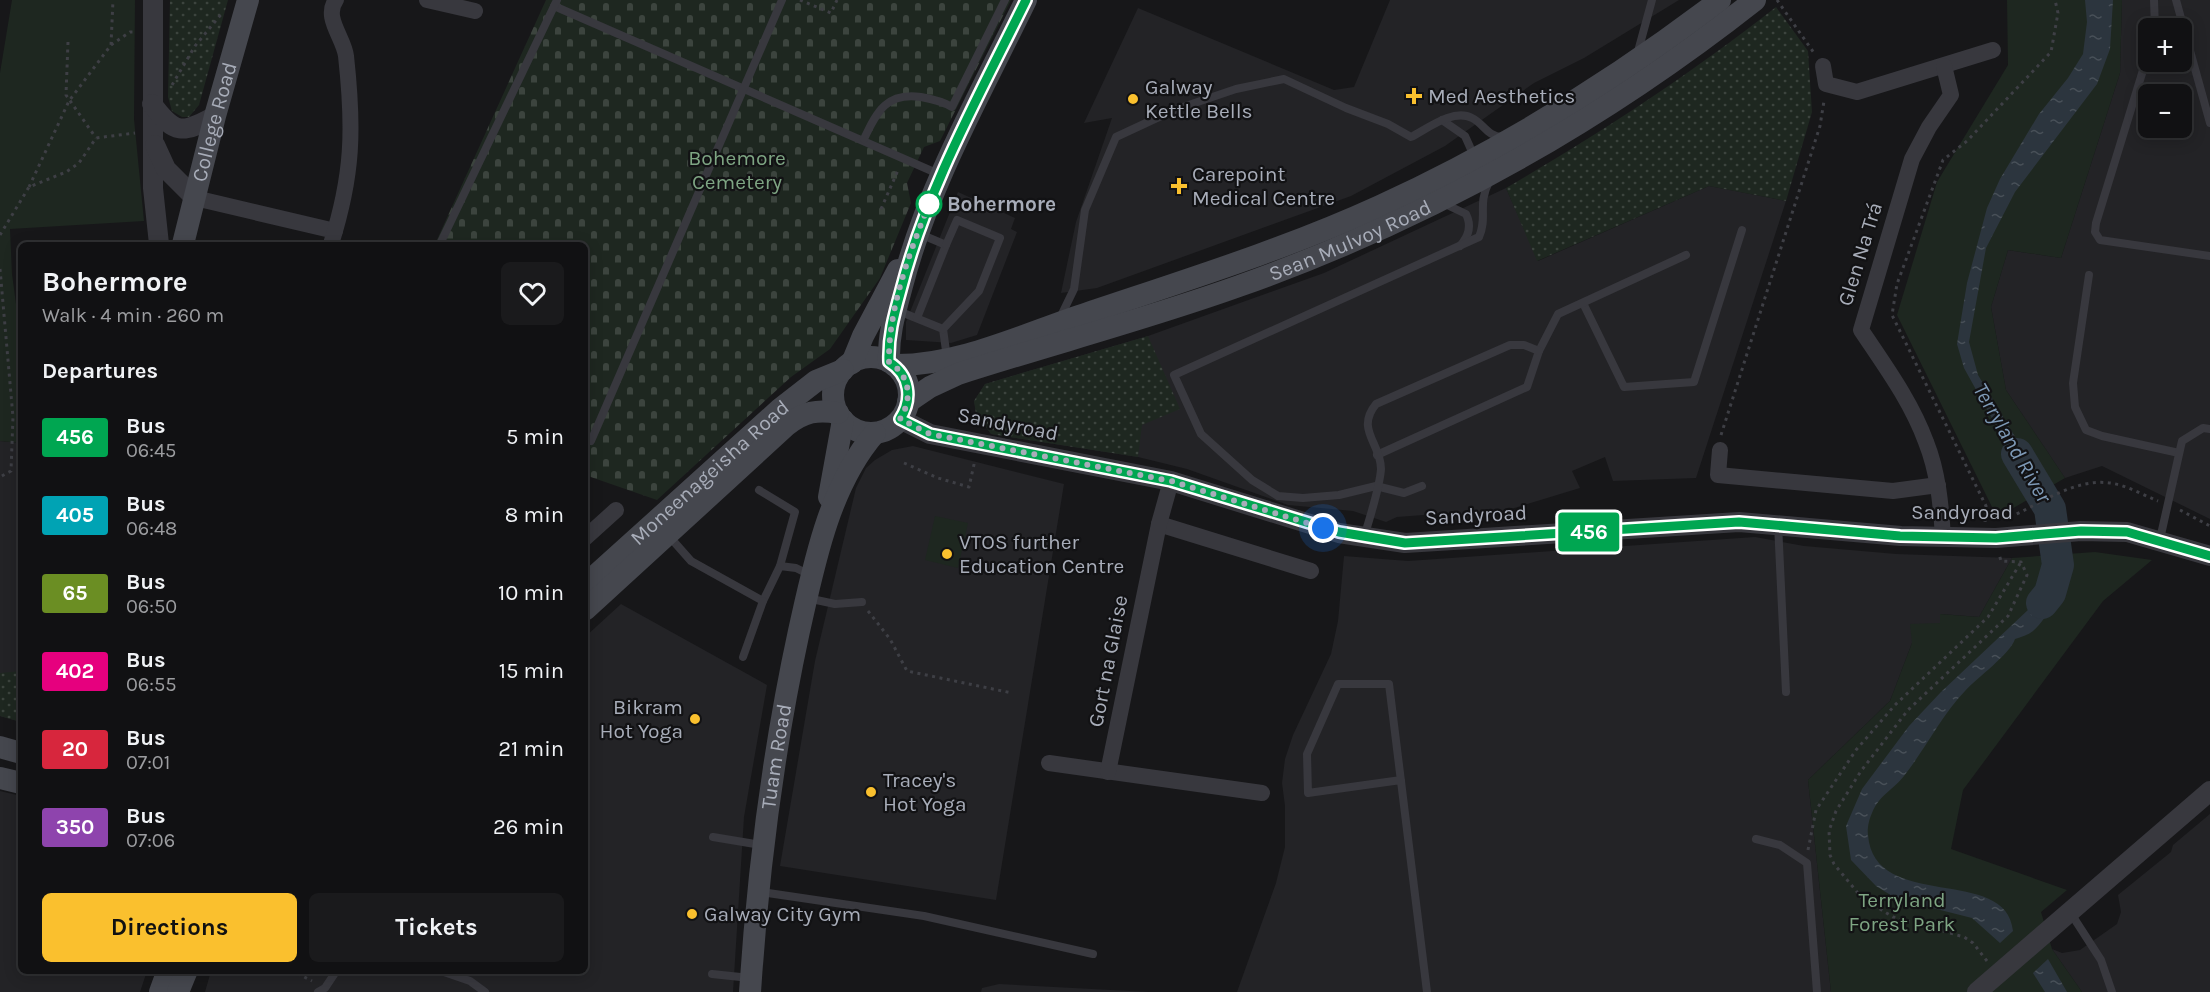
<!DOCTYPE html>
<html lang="en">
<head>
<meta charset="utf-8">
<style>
  body { margin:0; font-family:Karla,sans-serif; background:#1a1a1c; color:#f1f3f6; height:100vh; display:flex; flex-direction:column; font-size:22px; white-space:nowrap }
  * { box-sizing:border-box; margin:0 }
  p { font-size:20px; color:#9c9da0 }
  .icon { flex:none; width:33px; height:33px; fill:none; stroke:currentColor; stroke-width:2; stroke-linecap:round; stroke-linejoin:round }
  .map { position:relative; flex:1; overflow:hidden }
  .panel { position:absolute; left:18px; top:242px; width:570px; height:732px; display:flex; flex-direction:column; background:#111113; border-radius:9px; box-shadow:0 3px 15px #0003,0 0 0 2px #303133 }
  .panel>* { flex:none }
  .badge { padding:0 12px; border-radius:4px; font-size:21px; line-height:39px }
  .fabs { position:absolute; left:2138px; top:18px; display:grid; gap:12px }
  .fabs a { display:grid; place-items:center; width:54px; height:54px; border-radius:9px; background:#111113; box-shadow:0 3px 15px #0003,0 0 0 2px #303133; font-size:30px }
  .you { position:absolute; width:30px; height:30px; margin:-15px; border:4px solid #fff; border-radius:50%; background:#1a73e8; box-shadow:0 0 0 9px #1a73e833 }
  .map>.badge { position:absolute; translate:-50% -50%; box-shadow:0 0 0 3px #fff }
  h2 { padding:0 24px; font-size:22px; line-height:54px }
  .round { display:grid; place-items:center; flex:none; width:63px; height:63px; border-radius:9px; background:#1a1a1c }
  .headline { display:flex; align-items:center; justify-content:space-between; height:102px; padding:0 24px }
  h1 { font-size:28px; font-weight:700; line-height:45px }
  .primary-button { display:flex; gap:12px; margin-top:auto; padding:12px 24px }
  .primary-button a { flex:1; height:69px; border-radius:9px; background:#fac02e; color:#111; font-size:24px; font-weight:700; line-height:69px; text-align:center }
  .primary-button a+a { background:#1a1a1c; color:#f1f3f6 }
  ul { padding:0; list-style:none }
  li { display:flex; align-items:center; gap:18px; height:78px; padding:0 24px }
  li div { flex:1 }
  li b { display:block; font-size:22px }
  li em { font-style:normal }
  li .badge { min-width:66px; font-weight:700; text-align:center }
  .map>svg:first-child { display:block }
  .built { fill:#232326; fill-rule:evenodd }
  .grass { fill:url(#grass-dots) }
  .cemetery { fill:url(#cemetery-stones) }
  .park { fill:#1e2720 }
  .water { fill:url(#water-ripples) }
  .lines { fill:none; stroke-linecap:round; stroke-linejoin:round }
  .river { stroke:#2c353e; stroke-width:32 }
  .path { stroke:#3e3f45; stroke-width:3; stroke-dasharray:3 4.5; stroke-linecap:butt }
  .service { stroke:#38383e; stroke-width:8 }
  .minor { stroke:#38383e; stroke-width:16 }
  .tertiary { stroke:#38383e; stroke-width:20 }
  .secondary { stroke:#45474e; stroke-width:22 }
  .line-casing { stroke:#fff; stroke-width:14 }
  .line { stroke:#00a651; stroke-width:9 }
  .walk { stroke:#a8adb9; stroke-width:6; stroke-dasharray:0 10.8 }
  .poi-dot { fill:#fac02e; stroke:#121214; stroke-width:2 }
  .stop-dot { fill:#fff; stroke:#00a651; stroke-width:3 }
  .labels { text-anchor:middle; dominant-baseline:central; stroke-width:4.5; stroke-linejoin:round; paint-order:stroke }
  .poi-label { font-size:21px; fill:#a8adb9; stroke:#121214; text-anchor:start }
  .street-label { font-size:21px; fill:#a8adb9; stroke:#121214 }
  .park-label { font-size:21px; fill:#7ea583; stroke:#121214 }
  .stop-label { font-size:21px; font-weight:bold; fill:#a8adb9; stroke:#121214; text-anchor:start }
  .water-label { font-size:22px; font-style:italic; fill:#7e99b6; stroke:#121214 }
</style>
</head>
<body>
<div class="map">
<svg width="2210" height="992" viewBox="0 0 2210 992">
  <defs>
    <pattern id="grass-dots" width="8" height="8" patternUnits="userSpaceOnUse" patternTransform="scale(1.5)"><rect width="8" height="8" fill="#1e2720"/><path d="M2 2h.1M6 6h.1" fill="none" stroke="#3c443e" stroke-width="1.8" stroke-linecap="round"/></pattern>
    <pattern id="cemetery-stones" width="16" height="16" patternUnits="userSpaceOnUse" patternTransform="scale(1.5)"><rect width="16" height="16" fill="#1e2720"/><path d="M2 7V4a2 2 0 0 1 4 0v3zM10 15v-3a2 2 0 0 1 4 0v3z" fill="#3c443e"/></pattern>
    <pattern id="water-ripples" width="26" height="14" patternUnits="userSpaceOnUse" patternTransform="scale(1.5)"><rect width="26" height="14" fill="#2c353e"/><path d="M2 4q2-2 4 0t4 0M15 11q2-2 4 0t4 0" fill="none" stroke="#485058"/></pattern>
  </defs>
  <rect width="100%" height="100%" fill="#171719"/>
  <g class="built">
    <polygon points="1390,0 1679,0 1584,58 1534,83 1445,146 1351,196 1097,288 1061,293 1076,222 1112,118 1084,123 1138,8 1334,90 1354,87"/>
    <path d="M2122,0h88v519l-108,-53 -37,12 -59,-88 -15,-83 17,-57 53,8 59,-185zM2148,28h33v34h-33zM2148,94h33v34h-33z"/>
    <polygon points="1709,186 1786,201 1696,478 1613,481 1605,457 1572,471 1580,488 1511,509 1457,522 1450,513 1397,517 1386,522 1353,511 1288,505 1187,469 1138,457 991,434 976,413 974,401 985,384 1148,336 1324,273 1506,188 1538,261"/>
    <polygon points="958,192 1015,218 1011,229 1017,232 977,335 951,343 906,340 906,322"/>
    <polygon points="0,441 21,443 21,722 0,716"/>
    <polygon points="913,446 1064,484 996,900 780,866 815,661 856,488 866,468 875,460 892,450"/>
    <polygon points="1755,537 1804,546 1896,554 2012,558 1979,617 1941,614 1940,623 1912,643 1890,701 1808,780 1831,992 1237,992 1276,883 1285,847 1285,806 1282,783 1285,759 1293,735 1331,654 1338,621 1344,556 1408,561"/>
    <polygon points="621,604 767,685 744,817 733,992 205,992 211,971 585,970 585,637"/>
    <polygon points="0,791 21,796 21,970 147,971 140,992 0,992"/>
    <polygon points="2210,814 2210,992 2082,992 2052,949 2062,953 2080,950 2117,924 2121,912 2118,895 2171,852 2173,845"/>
    <polygon points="999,984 1149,992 981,992 982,988"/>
  </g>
  <g class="grass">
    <polygon points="170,0 228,0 199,105 189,117 182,117 172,111 168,97"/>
    <path d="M1776,7l32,44 4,61 -26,89 -77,-15 -172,75 -31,-73c96,-56 182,-112 270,-181z"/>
    <polygon points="1148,336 1180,409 1142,425 1138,457 991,434 976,413 974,401 985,384"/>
    <polygon points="21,671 21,722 0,716 0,673"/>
  </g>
  <polygon class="cemetery" points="546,0 1011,0 940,141 924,147 907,183 911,203 880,278 830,349 791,377 657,500 585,475 585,244 435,244"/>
  <g class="park">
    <polygon points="12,0 135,0 134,119 144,221 10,229 12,274 21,341 21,443 0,441 0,73"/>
    <polygon points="2007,0 2122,0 2120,73 2061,258 2008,250 1991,307 2006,390 2065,478 2010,510 1994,511 1897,315 1937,182 2008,65"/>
    <polygon points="935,516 968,523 958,568 925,560"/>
    <polygon points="2095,552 2152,560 2103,601 1963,790 1951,849 2067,890 2041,912 2052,949 2082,992 1831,992 1808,780 1890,701 1912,643 1910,624 1940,623 1940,614 1979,617 2012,558"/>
  </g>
  <g class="water">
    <polygon points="2085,0 2113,0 2110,49 2097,84 2015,192 1986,248 1969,342 1978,375 2045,487 2034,494 1964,368 1957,344 1967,283 1987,208 2000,179 2039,114 2068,78 2083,54 2087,22"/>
    <path d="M2070,560c-4,20 -21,58 -37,71 -5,4 -12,6 -18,8 -5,15 -37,38 -50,52 -24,25 -39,57 -61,85 -10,13 -25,19 -32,37 -3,6 -5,16 -4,22 6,78 139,29 145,96l-13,12 -28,-25 -75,-19 -21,-13 -25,-26 -5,-34 16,-37 47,-63 32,-34 88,-83 15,-22 4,-22z"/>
    <polygon points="2048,959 2067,992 2045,992 2033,973"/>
  </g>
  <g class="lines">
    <polyline class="river" points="2017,454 2050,509 2058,565 2050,593 2042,603"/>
    <g class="path">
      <polyline points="800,0 831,13 837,0"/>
      <polyline points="1777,0 1814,53"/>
      <polyline points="68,42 66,95 96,138"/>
      <polyline points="111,45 130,32 135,32"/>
      <polyline points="172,85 195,46 223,12"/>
      <polyline points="29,187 69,101 111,45 113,0"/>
      <polyline points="881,209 899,168"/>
      <polyline points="0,235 29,187 66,172 79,163 96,138 135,133"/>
      <polyline points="0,269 13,417 11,471 0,477"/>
      <polyline points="1721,435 1820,126 1824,101"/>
      <polyline points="904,463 938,478 969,487 975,460"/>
      <polyline points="2180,510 2210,526"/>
      <path d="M2010,517c30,-13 65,-39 100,-34 16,2 33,12 48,18"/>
      <polyline points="1985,522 1986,506 1892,315 1897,284 1943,160 1967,141 2051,52 2058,13 2055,0"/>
      <polyline points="868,611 890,639 907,671 1012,693"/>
      <polyline points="1808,850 1816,810 1856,750 1895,705 1988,617 2021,562"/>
      <polyline points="1987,961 1973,943 1964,937 1893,917 1862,898 1834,864 1830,855 1829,831 1836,811 1861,771 1908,710 2008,616 2027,575 2021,562 2001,561 1999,554"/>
      <polyline points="291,970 312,981"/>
    </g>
    <g class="service">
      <polyline points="2154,0 2155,28"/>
      <polyline points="2176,0 2210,123"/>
      <polyline points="554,6 941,175"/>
      <polyline points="2148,54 2096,223 2095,232 2100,240 2210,256"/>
      <polyline points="1637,55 1652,0"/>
      <polyline points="1442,120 1465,136 1474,156"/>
      <path d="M864,139c13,-28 23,-47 57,-42 11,2 21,4 31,10l53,-107"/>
      <path d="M1445,204l21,10c6,12 3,22 -6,32"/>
      <polyline points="440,244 557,0"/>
      <polyline points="2089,275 2073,383 2075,407 2086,430 2102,436 2179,453"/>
      <polyline points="1583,303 1624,387 1694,382 1742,230"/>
      <polyline points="896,310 943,329 947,358"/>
      <polyline points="917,318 946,245 920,234"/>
      <path d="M1060,318l14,-29 11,-79 31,-73 58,-27 62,-21 48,-10 62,29 42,16 23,13c16,-8 42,-29 61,-19 12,6 15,18 30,19"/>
      <polyline points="943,329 979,291 1000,238 957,220 946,245"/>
      <polyline points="591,441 782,0"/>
      <polyline points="1377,455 1527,387 1539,351 1558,314 1686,255"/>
      <path d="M1422,486l-18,7 -28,-7 -37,9 -36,3 -25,-2 -26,-16 -51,-46 -27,-59 305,-138c9,-20 -2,-32 10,-55"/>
      <polyline points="759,490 795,512 780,566"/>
      <polyline points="1778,524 1786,692"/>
      <polyline points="668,535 691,561 763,601 780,566 796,568 810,575"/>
      <path d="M1364,537c5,-16 16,-53 17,-68 0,-26 -26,-39 -5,-65l134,-59h14l15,6"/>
      <polyline points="2160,539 2182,441 2203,428 2210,429"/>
      <polyline points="807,598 835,604 862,602"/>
      <polyline points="743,657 763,601"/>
      <polyline points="1401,780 1308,793 1307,754 1338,684 1389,684 1427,992"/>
      <polyline points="713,837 761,845"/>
      <polyline points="1756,839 1780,845 1807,863 1817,992"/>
      <polyline points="761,892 924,916 1093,954"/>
      <polyline points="2070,912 2101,960 2112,992"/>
      <polyline points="438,970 470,981 485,992"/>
      <polyline points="712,974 750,978"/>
      <polyline points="318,992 325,988 337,970"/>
    </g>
    <g class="minor">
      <polyline points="427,0 475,11"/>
      <polyline points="1823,66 1826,84 1857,92 1993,50"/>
      <polyline points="195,198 335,231"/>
      <path d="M331,244c22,-69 23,-115 15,-188 -2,-18 -23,-39 -10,-56"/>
      <polyline points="1720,450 1718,475 1893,491 1938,485"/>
      <polyline points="1159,524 1311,571"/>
      <path d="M1943,537c-2,-32 -5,-65 -17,-95 -15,-41 -41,-76 -65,-112l51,-171 17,-32 22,-32 -7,-29"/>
      <polyline points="585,538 616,510"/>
      <polyline points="1049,763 1262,793"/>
      <polyline points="1108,772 1159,524 1171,481"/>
    </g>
    <g class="tertiary">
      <polyline points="153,0 153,188 159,244"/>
      <path d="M152,104c23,31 30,30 63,12"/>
      <polyline points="155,145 166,169 195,198"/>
      <polyline points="900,419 930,434 1171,481 1339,533 1405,543 1739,522 1901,536 1996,538 2081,531 2127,532 2210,556"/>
      <polyline points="1977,992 2210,791"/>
    </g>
    <g class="secondary">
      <path id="s1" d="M183,244l32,-128 33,-116"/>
      <circle cx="871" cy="395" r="38"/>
      <path d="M889,362c-1,-27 6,-50 13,-76 26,-101 79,-193 124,-286"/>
      <polyline points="852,363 863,336 898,270"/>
      <path d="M894,365c66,1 132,-32 194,-52 98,-33 198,-64 292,-107 120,-55 235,-126 340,-206"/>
      <path id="s2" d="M908,402l22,-15 28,-13c93,-30 189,-55 281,-88 186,-66 360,-163 516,-286"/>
      <polyline points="829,497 843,420"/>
      <path id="s3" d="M585,585l195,-176 36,-28 27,-11"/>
      <path d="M585,610l202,-185c17,-13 30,-16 51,-12"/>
      <polyline points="0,747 21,753"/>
      <polyline points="0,778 21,783"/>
      <polyline points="160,992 168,970"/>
      <polyline points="178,992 187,970"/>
      <path id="s4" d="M750,992c8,-122 23,-241 49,-361 15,-67 30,-145 76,-198"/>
    </g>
  </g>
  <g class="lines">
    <g class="line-casing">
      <path id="line" d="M1026,0c-46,94 -99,188 -125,290 -7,25 -13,46 -12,72 21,13 24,37 11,57l30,15 241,47 168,51 66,11 334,-21 161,14 96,2 85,-7 46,1 83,24"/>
    </g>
    <use href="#line" class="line"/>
    <path class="walk" d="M929,204l4,-9c-21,50 -45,112 -44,167 21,13 24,37 11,57l30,15 241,47 152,47"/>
  </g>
  <g class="poi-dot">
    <path d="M1411 87h6v6h6v6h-6v6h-6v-6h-6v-6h6z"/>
    <circle cx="1133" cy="99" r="6"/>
    <path d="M1176 177h6v6h6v6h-6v6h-6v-6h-6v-6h6z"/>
    <circle cx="947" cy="554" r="6"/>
    <circle cx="695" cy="719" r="6"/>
    <circle cx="871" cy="792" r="6"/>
    <circle cx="692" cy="914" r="6"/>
  </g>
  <circle class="stop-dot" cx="929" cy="204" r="12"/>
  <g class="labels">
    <g class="poi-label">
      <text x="1145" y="87">Galway<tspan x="1145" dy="24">Kettle Bells</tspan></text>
      <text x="1428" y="96">Med Aesthetics</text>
      <text x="1192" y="174">Carepoint<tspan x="1192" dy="24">Medical Centre</tspan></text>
      <text x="959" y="542">VTOS further<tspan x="959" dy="24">Education Centre</tspan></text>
      <text x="683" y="707" text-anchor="end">Bikram<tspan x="683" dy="24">Hot Yoga</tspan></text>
      <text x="883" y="780">Tracey's<tspan x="883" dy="24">Hot Yoga</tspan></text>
      <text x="704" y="914">Galway City Gym</text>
    </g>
    <g class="street-label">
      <text stroke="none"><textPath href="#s1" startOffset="126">College Road</textPath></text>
      <text stroke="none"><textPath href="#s2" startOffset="472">Sean Mulvoy Road</textPath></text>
      <text transform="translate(1860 254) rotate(-73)">Glen Na Trá</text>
      <text transform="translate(1008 424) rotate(11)">Sandyroad</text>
      <text stroke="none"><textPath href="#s3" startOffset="168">Moneenageisha Road</textPath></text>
      <text x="1962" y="512">Sandyroad</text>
      <text transform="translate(1476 515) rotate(-3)">Sandyroad</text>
      <text transform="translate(1108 661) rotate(-79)">Gort na Glaise</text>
      <text stroke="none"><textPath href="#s4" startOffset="237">Tuam Road</textPath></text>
    </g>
    <g class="park-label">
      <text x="737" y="158">Bohemore<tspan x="737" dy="24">Cemetery</tspan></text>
      <text x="1902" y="900">Terryland<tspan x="1902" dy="24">Forest Park</tspan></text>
    </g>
    <g class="stop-label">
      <text x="947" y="204">Bohermore</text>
    </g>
    <g class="water-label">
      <text transform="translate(2012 443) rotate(60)">Terryland River</text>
    </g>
  </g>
</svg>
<div class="fabs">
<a>+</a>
<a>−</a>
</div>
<div class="you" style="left:1323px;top:528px"></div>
<b class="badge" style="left:1589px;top:532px;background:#00a651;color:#fff">456</b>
<section class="panel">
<div class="headline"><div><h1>Bohermore</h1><p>Walk · 4 min · 260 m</p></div><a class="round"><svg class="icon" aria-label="heart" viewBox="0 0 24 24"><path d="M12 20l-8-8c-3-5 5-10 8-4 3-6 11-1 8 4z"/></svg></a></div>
<h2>Departures</h2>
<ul>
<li><span class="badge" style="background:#00a651;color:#fff">456</span><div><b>Bus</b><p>06:45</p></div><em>5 min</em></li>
<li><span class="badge" style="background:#00a3b4;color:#fff">405</span><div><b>Bus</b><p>06:48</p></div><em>8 min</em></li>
<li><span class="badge" style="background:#6b8e23;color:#fff">65</span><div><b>Bus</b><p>06:50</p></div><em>10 min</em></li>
<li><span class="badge" style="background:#e6007e;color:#fff">402</span><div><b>Bus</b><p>06:55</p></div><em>15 min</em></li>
<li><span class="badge" style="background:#d7263d;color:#fff">20</span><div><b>Bus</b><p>07:01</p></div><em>21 min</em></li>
<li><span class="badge" style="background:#8e44ad;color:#fff">350</span><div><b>Bus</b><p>07:06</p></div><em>26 min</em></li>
</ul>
<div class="primary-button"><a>Directions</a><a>Tickets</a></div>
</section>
</div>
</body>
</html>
